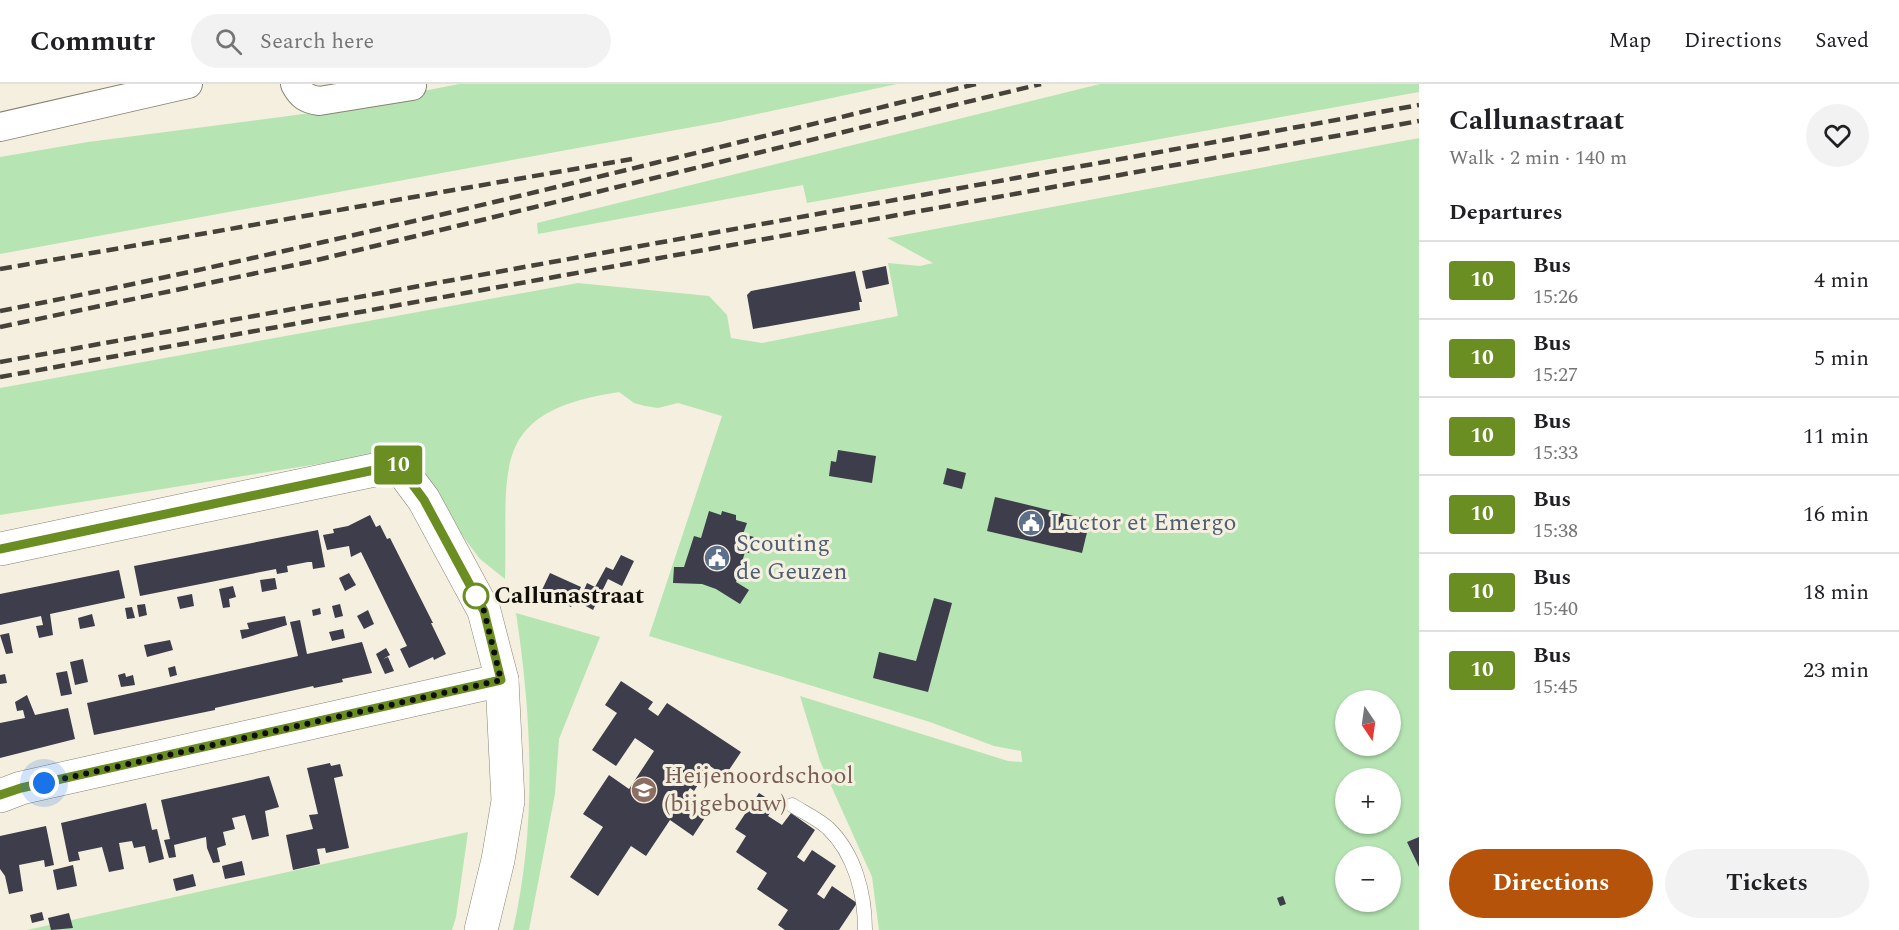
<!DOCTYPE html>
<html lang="en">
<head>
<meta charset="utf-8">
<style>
  body { margin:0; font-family:Spectral,serif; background:#f2f2f2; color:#202124; height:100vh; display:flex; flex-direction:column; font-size:22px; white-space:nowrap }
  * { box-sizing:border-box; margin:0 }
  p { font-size:20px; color:#757577 }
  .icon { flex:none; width:33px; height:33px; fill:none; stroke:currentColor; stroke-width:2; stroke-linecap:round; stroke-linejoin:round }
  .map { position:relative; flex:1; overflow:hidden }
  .details { display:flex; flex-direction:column; background:#fff; width:480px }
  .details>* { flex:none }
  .badge { padding:0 12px; border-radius:4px; font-size:21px; line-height:39px }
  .needle { width:39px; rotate:167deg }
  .buttons { position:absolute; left:1335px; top:606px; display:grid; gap:12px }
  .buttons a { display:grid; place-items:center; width:66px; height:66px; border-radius:50%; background:#fff; box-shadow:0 2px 4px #0004; font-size:30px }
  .you { position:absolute; width:30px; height:30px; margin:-15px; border:4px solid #fff; border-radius:50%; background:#1a73e8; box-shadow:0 0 0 9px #1a73e833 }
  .map>.badge { position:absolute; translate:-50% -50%; box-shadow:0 0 0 3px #fff }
  h2 { padding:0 30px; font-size:22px; line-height:54px }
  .round { display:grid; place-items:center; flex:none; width:63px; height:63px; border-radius:32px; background:#f2f2f2 }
  .headline { display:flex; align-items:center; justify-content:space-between; height:102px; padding:0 30px }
  h1 { font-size:28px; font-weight:700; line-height:45px }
  .cta { display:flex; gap:12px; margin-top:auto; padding:12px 30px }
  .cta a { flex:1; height:69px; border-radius:36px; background:#b45309; color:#fff; font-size:24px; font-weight:700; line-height:69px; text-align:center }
  .cta a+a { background:#f2f2f2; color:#202124 }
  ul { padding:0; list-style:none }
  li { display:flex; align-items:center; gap:18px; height:78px; padding:0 30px; border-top:2px solid #e0e0e0 }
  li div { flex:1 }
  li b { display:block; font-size:22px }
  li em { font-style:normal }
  li .badge { min-width:66px; font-weight:700; text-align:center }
  header { display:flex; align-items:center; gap:36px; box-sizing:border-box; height:84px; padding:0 30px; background:#fff; border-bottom:2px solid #e0e0e0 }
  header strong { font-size:28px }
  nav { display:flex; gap:33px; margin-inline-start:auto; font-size:21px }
  .search { width:420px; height:54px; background:#f2f2f2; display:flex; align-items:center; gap:15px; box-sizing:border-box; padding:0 21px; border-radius:33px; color:#757577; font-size:22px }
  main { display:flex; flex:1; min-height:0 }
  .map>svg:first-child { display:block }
  .green { fill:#b6e5b3; fill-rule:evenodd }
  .building { fill:#3d3d4b }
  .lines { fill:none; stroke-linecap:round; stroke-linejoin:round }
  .lane-casing { stroke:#888373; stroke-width:15 }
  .street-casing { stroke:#888373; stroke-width:30 }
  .secondary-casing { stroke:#888373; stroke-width:34 }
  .lane { stroke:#fff; stroke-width:14 }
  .street { stroke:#fff; stroke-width:28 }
  .secondary { stroke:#fff; stroke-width:33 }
  .rail { stroke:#45423a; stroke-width:4.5; stroke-dasharray:12 6; stroke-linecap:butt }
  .line-casing { stroke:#fff; stroke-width:14 }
  .line { stroke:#6b8e23; stroke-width:9 }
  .walk { stroke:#100e08; stroke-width:6; stroke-dasharray:0 10.8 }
  .stop-dot { fill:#fff; stroke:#6b8e23; stroke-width:3 }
  .labels { text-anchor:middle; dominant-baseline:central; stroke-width:6; stroke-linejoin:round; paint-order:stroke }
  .service-label { font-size:24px; fill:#4e5e75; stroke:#f5efdf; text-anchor:start }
  .stop-label { font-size:24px; font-weight:bold; fill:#100e08; stroke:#f5efdf; text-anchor:start }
  .education-label { font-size:24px; fill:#785e54; stroke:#f5efdf; text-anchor:start }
</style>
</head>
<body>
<header>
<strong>Commutr</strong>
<div class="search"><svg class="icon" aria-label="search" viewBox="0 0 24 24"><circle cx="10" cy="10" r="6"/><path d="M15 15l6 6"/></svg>Search here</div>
<nav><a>Map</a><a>Directions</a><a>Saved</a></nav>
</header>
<main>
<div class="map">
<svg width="1419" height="846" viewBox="0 0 1419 846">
  <rect width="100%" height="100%" fill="#f5efdf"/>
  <g class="green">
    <polygon points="459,0 897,0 720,38 0,170 0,73 88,58 311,29"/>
    <polygon points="1100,0 1419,0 1419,8 807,119 803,101 538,150 537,139"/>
    <path d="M1419,54v792h-540l-7,-53 -52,-116 -20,-65 208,65 14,1 -1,-11 -27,-5 -64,-24 -281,-86 73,-220 -44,-13 -20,5 -13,-2 -11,-3 -15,-11c-132,20 -111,76 -114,187l-25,-20 -68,-90 -25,-16 -387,62v-127l578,-105 131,13 18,19 4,23 31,5 136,-27 -10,-53 32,3 13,-3 -46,-25zM1346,616h44v46h-44zM1346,694h44v46h-44zM1346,772h44v46h-44z"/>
    <path d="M516,529l84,24 -41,102 -4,55 -26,136h-16c24,-106 19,-211 3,-317z"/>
    <polygon points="468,748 456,833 452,846 27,846"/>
  </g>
  <g class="building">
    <polygon points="886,182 889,200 866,205 862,187"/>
    <polygon points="855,187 862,218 859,218 860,226 753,245 747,211 751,207"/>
    <polygon points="838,366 876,372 872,399 829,392 831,377 836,378"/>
    <polygon points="947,384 966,389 962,405 943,400"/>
    <polygon points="995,413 1090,436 1082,469 987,447"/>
    <polygon points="709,427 721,431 722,427 736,431 736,436 747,439 743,450 754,453 749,469 745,468 736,498 749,506 740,520 716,505 702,500 673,499 674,483 684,483 694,452 701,454"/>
    <polygon points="370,431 376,443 380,441 387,455 390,454 433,539 431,539 446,570 434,576 433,573 409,584 400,565 407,562 361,468 351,473 349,462 327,466 323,451 334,449 333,445 348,442"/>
    <polygon points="318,446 325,483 313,485 312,478 308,478 287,482 288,488 277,490 276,485 140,512 134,482"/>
    <polygon points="621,471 634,477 622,502 608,495 593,526 575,516 571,523 541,508 550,489 581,503 577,511 581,513 587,499 595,503 606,483 613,486"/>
    <polygon points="119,486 125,514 50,530 53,551 39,554 36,542 43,541 41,532 0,541 0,510"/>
    <polygon points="349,489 356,501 345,507 339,494"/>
    <polygon points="275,494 277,505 262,508 260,496"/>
    <polygon points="233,502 236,513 229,515 230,523 223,524 219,505"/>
    <polygon points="192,510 194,522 180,525 177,513"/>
    <polygon points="934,514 952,519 928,608 873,594 879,568 916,577"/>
    <polygon points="145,520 147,531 139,533 137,521"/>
    <polygon points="340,520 343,532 335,534 332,522"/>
    <polygon points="132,523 135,534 127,535 125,524"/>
    <polygon points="320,524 321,530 313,532 312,526"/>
    <polygon points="368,526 374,540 364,545 357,532"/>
    <polygon points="92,530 95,542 80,545 78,534"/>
    <polygon points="285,532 287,541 242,555 240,546 249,545 247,539"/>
    <polygon points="300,536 307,570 362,558 372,589 342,595 343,598 314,604 313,602 215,624 215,626 94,651 87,619 298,572 290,538"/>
    <polygon points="343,545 345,554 332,557 329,548"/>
    <polygon points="9,549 13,569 6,570 0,551"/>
    <polygon points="170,556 173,566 147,573 144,561"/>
    <polygon points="386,564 390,571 383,575 388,573 394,587 385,590 376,570"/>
    <polygon points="83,575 88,598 75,601 70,578"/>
    <polygon points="175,582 177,591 170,593 168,584"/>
    <polygon points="67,587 72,610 61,612 56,589"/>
    <polygon points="125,589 126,593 133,591 135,601 121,603 118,591"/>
    <polygon points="5,590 7,599 0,600 0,591"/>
    <polygon points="621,597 653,618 648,625 658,632 667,619 741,668 725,692 710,682 694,707 690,704 686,710 710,726 693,752 670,736 646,772 631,762 598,812 570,793 603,743 583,730 609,691 629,705 654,667 635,654 616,682 592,666 617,629 605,621"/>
    <polygon points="27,611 35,631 68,624 75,655 0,674 0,639 25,634 23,626 17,627 15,618"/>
    <polygon points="330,679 331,682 340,680 343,692 334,694 349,764 326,769 325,764 317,765 320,780 293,786 286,751 313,745 309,731 318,730 307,684"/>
    <polygon points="269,692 279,723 265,727 269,752 252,756 245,731 232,734 235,745 223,748 226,761 217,764 220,778 213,779 207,764 206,753 174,761 176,773 169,774 164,756 170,755 161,716"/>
    <polygon points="759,709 776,720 768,732 782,741 791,729 815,746 797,773 804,778 812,766 836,782 817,810 824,815 832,802 857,819 839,846 785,846 778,841 788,826 757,805 767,789 736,768 746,752 735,745"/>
    <polygon points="146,719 152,746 157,745 164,775 149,779 145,762 134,764 132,757 119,759 124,785 109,788 102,763 78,768 80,776 69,778 61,739"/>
    <polygon points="46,742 54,781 45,783 44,776 19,781 23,807 9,810 5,792 0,785 0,752"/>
    <polygon points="1419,753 1419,783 1407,758"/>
    <polygon points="242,777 245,791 225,795 222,782"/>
    <polygon points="73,781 77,802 57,806 53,786"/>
    <polygon points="193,790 196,802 176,807 173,795"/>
    <polygon points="1283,812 1286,820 1280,822 1277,814"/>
    <polygon points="42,828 44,836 32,839 30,831"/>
    <polygon points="69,829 73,844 51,846 48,834"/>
  </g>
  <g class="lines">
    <g class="lane-casing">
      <path id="lane" d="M792,721c11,7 26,14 36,23 27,26 37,66 37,102"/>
    </g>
    <g class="street-casing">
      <g id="street">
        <path d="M295,0c6,12 12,15 24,17l93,-15"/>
        <polyline points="0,43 188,0"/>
      </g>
    </g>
    <g class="secondary-casing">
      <g id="secondary">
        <polyline points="0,465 398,381 424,416 484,527 502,596 508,717 498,776 481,846"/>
        <polyline points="0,712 21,704 502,596"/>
      </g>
    </g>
    <use href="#lane" class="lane"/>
    <use href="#street" class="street"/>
    <use href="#secondary" class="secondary"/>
    <g class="rail">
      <polyline points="0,185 632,75"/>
      <path d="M0,227c328,-64 652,-148 976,-227"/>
      <polyline points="0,243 309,178 1041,0"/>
      <polyline points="0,278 1419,21"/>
      <polyline points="0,293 1419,37"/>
    </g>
  </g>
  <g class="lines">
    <g class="line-casing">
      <polyline id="line" points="0,465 398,381 424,416 484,527 501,596 21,704 0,711"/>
    </g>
    <use href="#line" class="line"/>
    <polyline class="walk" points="44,699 501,596 484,527 474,508 476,512"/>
  </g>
  <defs>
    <g id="civic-disc" transform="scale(1.35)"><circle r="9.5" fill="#5c6f8a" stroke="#f5efdf"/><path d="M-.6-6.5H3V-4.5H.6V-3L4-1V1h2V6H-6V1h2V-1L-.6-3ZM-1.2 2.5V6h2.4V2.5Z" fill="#fff"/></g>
    <g id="school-disc" transform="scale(1.35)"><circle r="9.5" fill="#8d6e63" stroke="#f5efdf"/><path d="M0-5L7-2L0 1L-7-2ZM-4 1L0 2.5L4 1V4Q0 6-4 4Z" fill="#fff"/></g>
  </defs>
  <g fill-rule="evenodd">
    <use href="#civic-disc" x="1031" y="439"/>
    <use href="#civic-disc" x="717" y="474"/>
    <use href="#school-disc" x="644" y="706"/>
  </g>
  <circle class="stop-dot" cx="476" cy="512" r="12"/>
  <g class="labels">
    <g class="service-label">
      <text x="1050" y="439">Luctor et Emergo</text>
      <text x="736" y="460">Scouting<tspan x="736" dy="28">de Geuzen</tspan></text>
    </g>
    <g class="stop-label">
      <text x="494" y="512">Callunastraat</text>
    </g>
    <g class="education-label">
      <text x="664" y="692">Heijenoordschool<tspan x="664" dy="28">(bijgebouw)</tspan></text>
    </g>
  </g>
</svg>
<div class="buttons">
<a><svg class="needle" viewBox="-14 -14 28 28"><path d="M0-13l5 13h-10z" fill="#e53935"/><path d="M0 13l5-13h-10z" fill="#757577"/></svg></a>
<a>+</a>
<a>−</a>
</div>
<div class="you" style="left:44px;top:699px"></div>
<b class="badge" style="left:398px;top:381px;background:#6b8e23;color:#fff">10</b>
</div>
<section class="details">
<div class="headline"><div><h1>Callunastraat</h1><p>Walk · 2 min · 140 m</p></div><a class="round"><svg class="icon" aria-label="heart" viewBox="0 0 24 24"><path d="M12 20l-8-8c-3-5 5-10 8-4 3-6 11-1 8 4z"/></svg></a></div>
<h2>Departures</h2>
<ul>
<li><span class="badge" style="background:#6b8e23;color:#fff">10</span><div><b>Bus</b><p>15:26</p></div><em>4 min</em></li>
<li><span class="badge" style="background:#6b8e23;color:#fff">10</span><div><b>Bus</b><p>15:27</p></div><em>5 min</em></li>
<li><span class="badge" style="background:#6b8e23;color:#fff">10</span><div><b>Bus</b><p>15:33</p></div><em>11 min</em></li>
<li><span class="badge" style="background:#6b8e23;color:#fff">10</span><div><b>Bus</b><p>15:38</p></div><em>16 min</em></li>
<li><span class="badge" style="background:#6b8e23;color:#fff">10</span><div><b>Bus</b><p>15:40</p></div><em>18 min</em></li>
<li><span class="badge" style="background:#6b8e23;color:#fff">10</span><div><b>Bus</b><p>15:45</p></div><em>23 min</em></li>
</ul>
<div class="cta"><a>Directions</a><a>Tickets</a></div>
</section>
</main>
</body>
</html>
